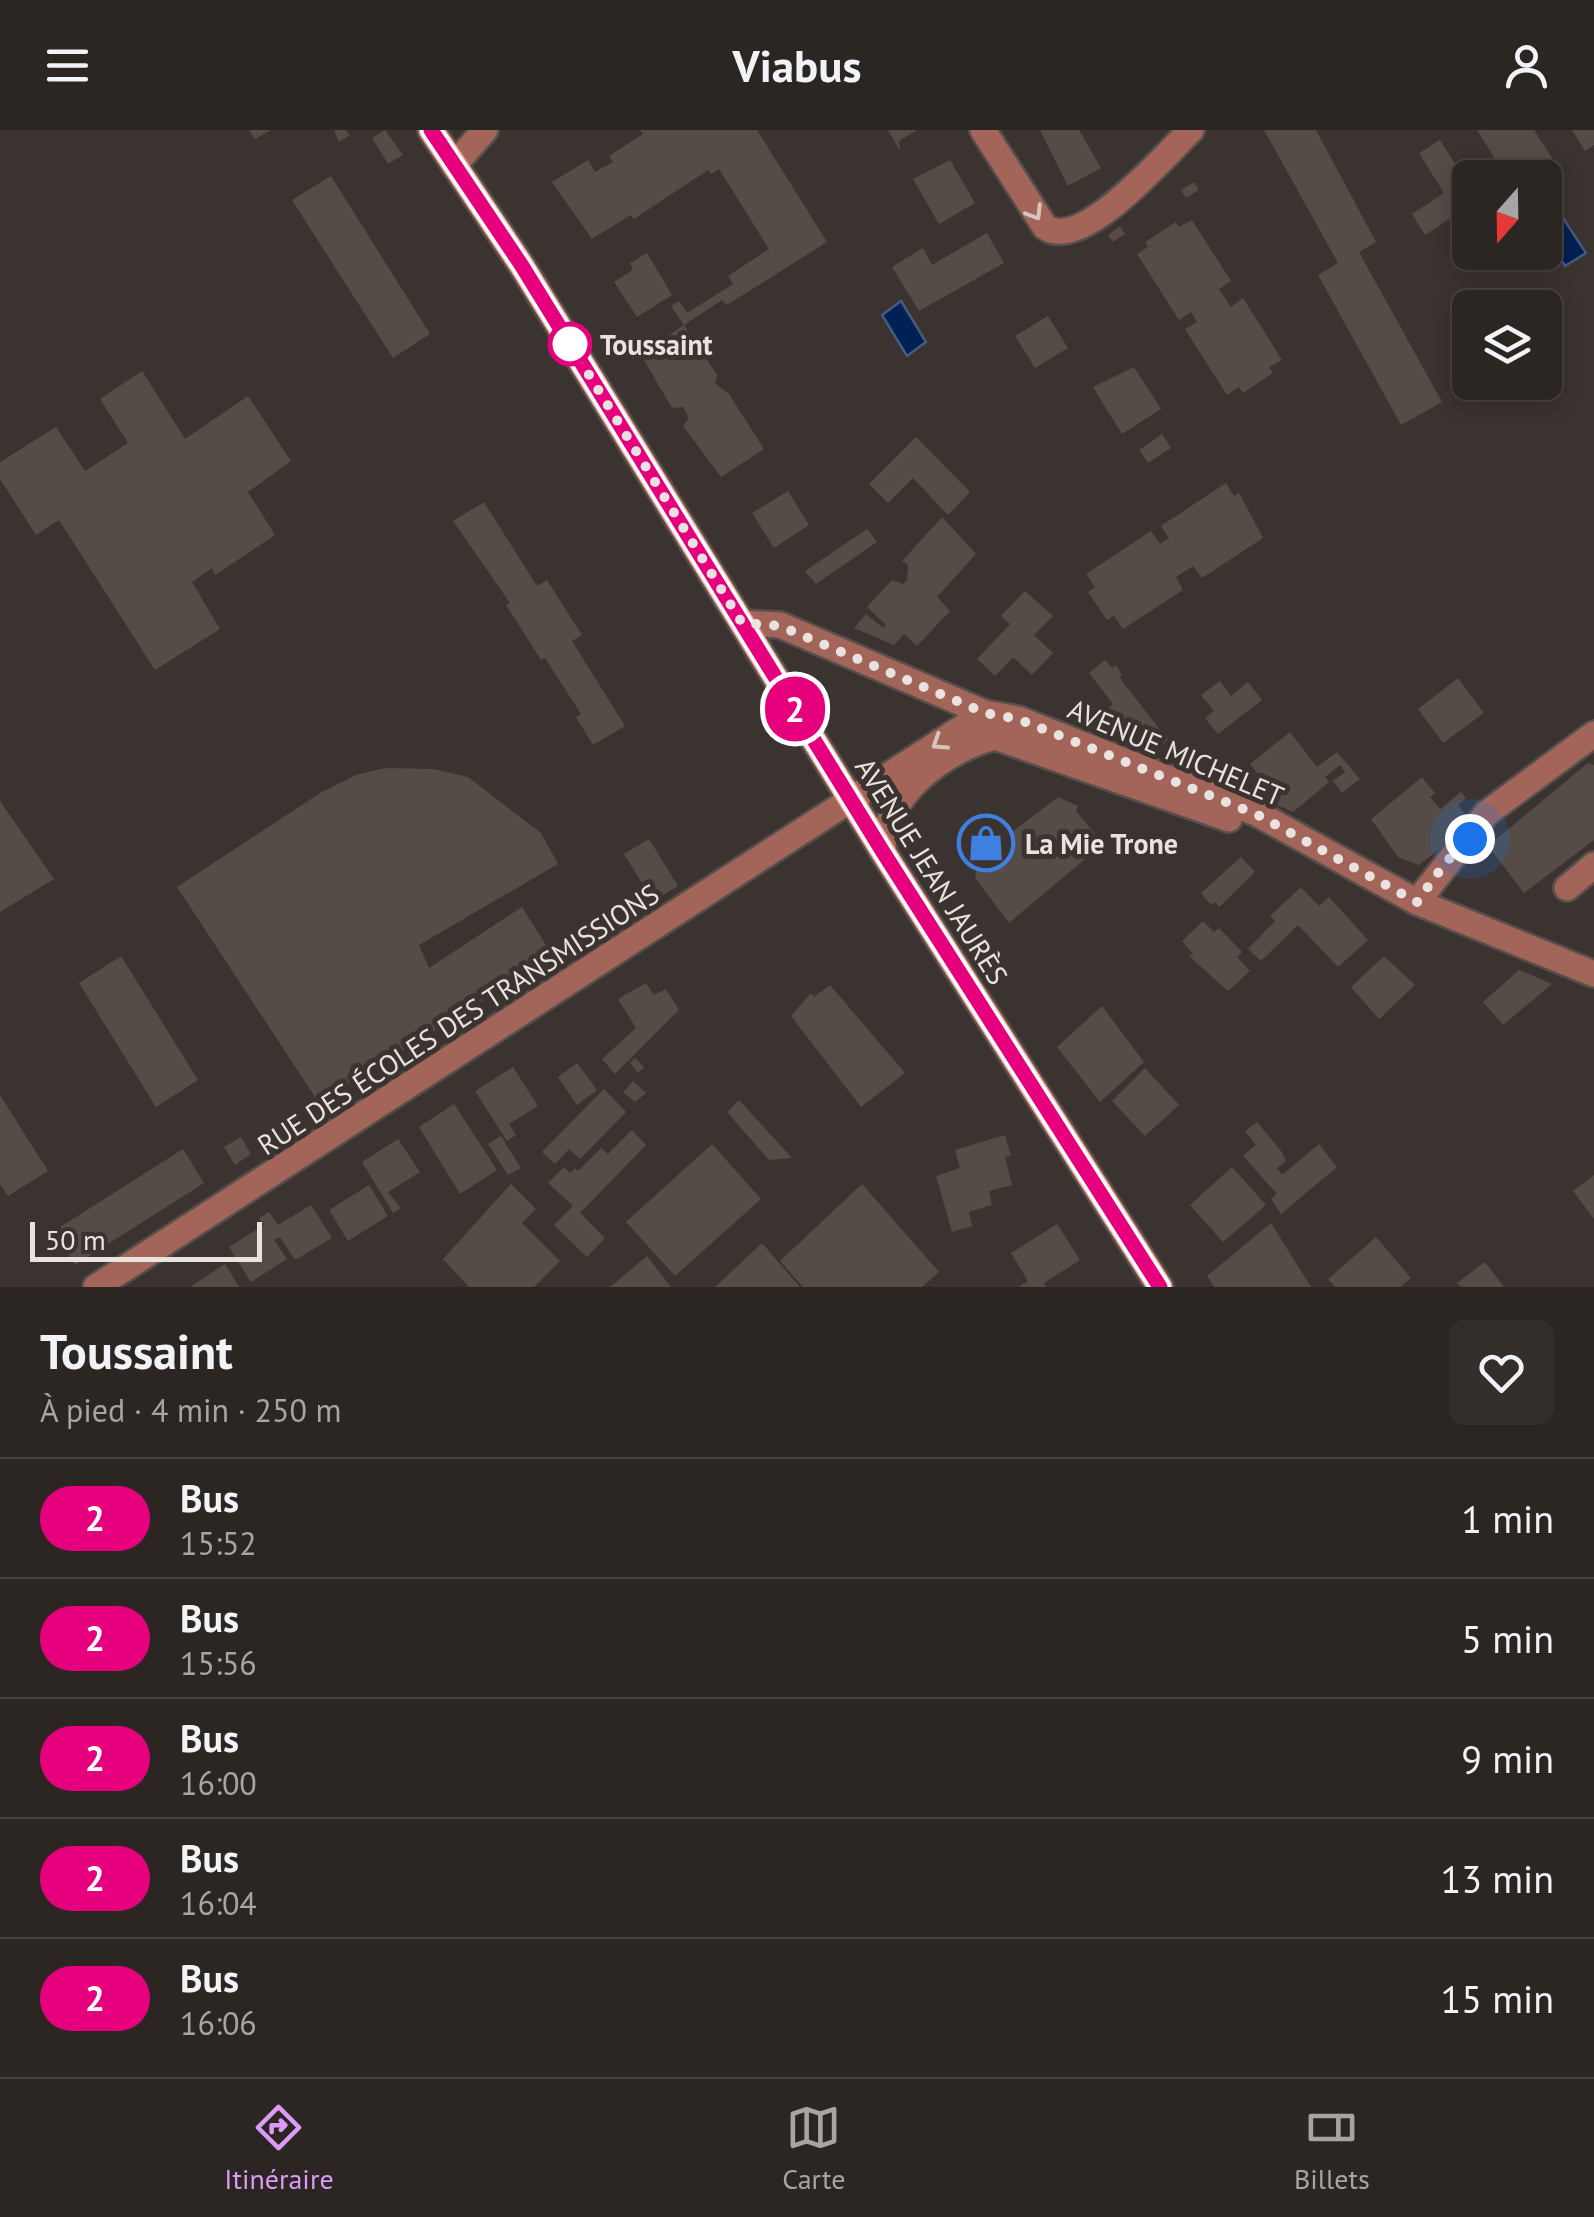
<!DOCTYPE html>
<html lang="fr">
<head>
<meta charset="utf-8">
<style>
  body { margin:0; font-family:"PT Sans",sans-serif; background:#342e2b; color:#f1f3f6; height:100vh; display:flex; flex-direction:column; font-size:38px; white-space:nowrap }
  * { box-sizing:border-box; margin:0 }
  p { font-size:32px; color:#a6a5a6 }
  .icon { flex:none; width:55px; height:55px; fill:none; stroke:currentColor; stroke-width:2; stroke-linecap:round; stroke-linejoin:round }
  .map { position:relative; height:1157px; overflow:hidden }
  .sheet { display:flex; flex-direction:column; background:#2c2623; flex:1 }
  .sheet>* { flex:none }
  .badge { padding:0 20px; border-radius:32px; font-size:35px; line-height:65px }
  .needle { width:65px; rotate:200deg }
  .fabs { position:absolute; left:1452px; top:30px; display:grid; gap:20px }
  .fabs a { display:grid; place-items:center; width:110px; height:110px; border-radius:15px; background:#2c2623; box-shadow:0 5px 25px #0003,0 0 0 2px #484341; font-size:50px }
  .scale { position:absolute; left:30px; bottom:25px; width:232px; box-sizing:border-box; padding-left:10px; border:5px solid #e9e3e0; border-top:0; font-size:28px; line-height:35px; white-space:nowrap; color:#e9e3e0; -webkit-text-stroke:8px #3b332f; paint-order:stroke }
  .you { position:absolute; width:50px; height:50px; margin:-25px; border:8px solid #fff; border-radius:50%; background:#1a73e8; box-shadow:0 0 0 15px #1a73e833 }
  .map>.badge { position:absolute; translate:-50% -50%; box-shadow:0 0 0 5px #fff }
  .round { display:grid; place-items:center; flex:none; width:105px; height:105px; border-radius:15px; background:#342e2b }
  .summary { display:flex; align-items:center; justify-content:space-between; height:170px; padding:0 40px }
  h1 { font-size:48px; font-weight:700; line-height:75px }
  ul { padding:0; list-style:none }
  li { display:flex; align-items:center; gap:30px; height:120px; padding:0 40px; border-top:2px solid #484341 }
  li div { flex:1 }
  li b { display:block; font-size:38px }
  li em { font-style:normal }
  li .badge { min-width:110px; font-weight:700; text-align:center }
  header { display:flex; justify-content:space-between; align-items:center; height:130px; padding:0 40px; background:#2c2623; font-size:45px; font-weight:700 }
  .menu { display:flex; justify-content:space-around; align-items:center; height:140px; border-top:2px solid #484341; background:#2c2623; font-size:28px; color:#a6a5a6 }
  .menu a { display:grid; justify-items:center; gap:5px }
  .menu .active { color:#db9af6 }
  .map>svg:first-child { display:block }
  .water { fill:#002154; stroke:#465b7e; stroke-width:2.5 }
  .building { fill:#554c47 }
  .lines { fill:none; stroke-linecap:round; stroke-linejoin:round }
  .minor-casing { stroke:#574f4b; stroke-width:30 }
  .major-casing { stroke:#574f4b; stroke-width:30 }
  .minor { stroke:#a36559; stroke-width:25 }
  .major { stroke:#f0a394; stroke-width:25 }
  .oneway { stroke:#d8c4be }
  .line-casing { stroke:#fff; stroke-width:22 }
  .line { stroke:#e6007e; stroke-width:15 }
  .walk { stroke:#e9e3e0; stroke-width:10; stroke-dasharray:0 18 }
  .stop-dot { fill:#fff; stroke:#e6007e; stroke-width:5 }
  .labels { text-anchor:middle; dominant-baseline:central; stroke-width:10; stroke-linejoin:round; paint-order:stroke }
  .stop-label { font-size:28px; font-weight:bold; fill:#e9e3e0; stroke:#3b332f; text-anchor:start }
  .street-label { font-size:28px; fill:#e9e3e0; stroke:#3b332f }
  .poi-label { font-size:28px; font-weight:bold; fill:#e9e3e0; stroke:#3b332f; text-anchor:start }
</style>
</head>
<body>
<header><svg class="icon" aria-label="menu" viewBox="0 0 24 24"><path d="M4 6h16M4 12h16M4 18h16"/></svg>Viabus<svg class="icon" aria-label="person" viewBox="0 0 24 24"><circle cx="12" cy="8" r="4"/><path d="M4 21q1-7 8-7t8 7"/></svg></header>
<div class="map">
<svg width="1594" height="1157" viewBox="0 0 1594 1157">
  <rect width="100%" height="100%" fill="#3b332f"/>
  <g class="water">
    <polygon points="1563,88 1586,123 1565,136 1545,103"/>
    <polygon points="901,171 926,212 907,226 882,185"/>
  </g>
  <g class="building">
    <polygon points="249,0 271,0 255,9"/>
    <polygon points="334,0 346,0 350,5 339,12"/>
    <polygon points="385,0 403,25 388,34 372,8"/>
    <polygon points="640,0 757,0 827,112 727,175 722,170 684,195 671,176 679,171 687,183 733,154 728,146 769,119 719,39 711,44 708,40 634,89 631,85 592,109 552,52 588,30 595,42 613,32 609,26 643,4"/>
    <polygon points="888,0 917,0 899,11 900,21"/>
    <polygon points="1040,0 1079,0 1101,38 1068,56"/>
    <polygon points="1264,0 1316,0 1376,112 1359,122 1442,272 1401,295 1318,145 1338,133"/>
    <polygon points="1477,0 1534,0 1559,39 1547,48 1507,48"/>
    <polygon points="1572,0 1594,0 1594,15 1585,21"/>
    <polygon points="1440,10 1470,57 1470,97 1458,83 1425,105 1412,84 1444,63 1419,23"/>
    <polygon points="950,30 975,73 939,94 913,49"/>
    <polygon points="331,46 430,204 393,228 292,70"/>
    <polygon points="1194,52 1199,60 1186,68 1181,60"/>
    <polygon points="1192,90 1231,151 1219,159 1231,177 1243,168 1282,230 1269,237 1273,243 1243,263 1239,257 1227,265 1185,199 1197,192 1191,182 1179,190 1137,124 1148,117 1145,112 1176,92 1179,97"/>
    <polygon points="1120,96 1125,104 1113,112 1108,105"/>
    <polygon points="987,103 1004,133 919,181 892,137 923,118 932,135"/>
    <polygon points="647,123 672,165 637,187 614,152 633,140 630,133"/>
    <polygon points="1048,186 1068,218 1035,238 1015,206"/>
    <polygon points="684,195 717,245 715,253 729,264 764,319 721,347 683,296 689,288 683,277 672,278 641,225"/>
    <polygon points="1134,237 1161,279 1122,304 1093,257"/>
    <polygon points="142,241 185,309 248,266 291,331 248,362 275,405 215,445 212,438 192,452 220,499 155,540 59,390 36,405 0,349 0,332 56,297 85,341 128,313 100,269"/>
    <polygon points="1162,304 1171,318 1148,333 1139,320"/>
    <polygon points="916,307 970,362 948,385 913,348 888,373 869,354"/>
    <polygon points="1226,353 1234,366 1239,363 1263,408 1202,448 1193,436 1176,447 1183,460 1123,499 1114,486 1107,490 1088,462 1095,457 1086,444 1151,401 1160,414 1169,408 1161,396"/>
    <polygon points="788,361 809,395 774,418 752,383"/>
    <polygon points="484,372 537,456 547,450 582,505 572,511 625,596 593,615 576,587 581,584 545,528 541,530 506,475 510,473 453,391"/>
    <polygon points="942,387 976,424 937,467 950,481 917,516 904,504 894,515 854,498 866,484 883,498 886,495 867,477 892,450 903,454 907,450 908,435 902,431"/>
    <polygon points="867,399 877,412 816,454 805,441"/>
    <polygon points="1025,461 1053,486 1034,505 1053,523 1032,545 1013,527 995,546 977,529 1010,494 1001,486"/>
    <polygon points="1105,530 1112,538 1116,535 1122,545 1119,547 1168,610 1152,623 1087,596 1113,574 1089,543"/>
    <polygon points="1458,548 1484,583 1443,613 1418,579"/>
    <polygon points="1220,551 1231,566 1248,552 1262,570 1218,604 1205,588 1214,581 1201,565"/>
    <polygon points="1290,602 1317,637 1337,622 1360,649 1342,663 1333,651 1345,642 1340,635 1325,647 1329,652 1293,682 1271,672 1277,668 1250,634"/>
    <polygon points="1588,633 1594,635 1594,710 1524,763 1488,716"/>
    <polygon points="385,638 433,639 468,647 541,703 558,734 419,815 429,838 522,777 553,826 319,973 177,757 320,663 356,645"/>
    <polygon points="1422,647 1435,663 1430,667 1440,679 1461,662 1466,668 1458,675 1473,693 1419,735 1398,727 1371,689"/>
    <polygon points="1058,667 1078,676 1076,681 1103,714 1009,793 975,748 978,728"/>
    <polygon points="0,671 54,749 0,782"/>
    <polygon points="649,709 678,756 653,771 624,724"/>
    <polygon points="1241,727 1255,742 1219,777 1215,772 1211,775 1201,763"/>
    <polygon points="1301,757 1319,776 1329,767 1368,810 1338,837 1298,795 1261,831 1248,819 1275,791 1270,786"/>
    <polygon points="1203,791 1214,802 1219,798 1242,822 1237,827 1250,841 1228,861 1189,826 1193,824 1182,811"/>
    <polygon points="121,826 198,950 156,977 79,853"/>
    <polygon points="1384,826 1415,855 1379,889 1351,857"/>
    <polygon points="1519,840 1552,854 1503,895 1483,872"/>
    <polygon points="646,853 654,865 666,859 679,880 615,944 602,929 636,898 618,869"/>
    <polygon points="830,855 905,943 861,977 791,886 811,863 814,867"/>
    <polygon points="1102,876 1144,932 1100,972 1057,917"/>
    <polygon points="635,928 644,937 638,943 630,933"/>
    <polygon points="577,933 597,960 577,975 558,947"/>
    <polygon points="513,937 538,976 509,994 516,1005 507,1011 475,961"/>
    <polygon points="1145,938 1179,975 1145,1006 1112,971"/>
    <polygon points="633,951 646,963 635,972 623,962"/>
    <polygon points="604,959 626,982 580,1029 569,1019 555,1034 542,1022"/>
    <polygon points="0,965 48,1041 8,1066 0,1054"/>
    <polygon points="739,970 792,1028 769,1030 727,982"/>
    <polygon points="454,974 497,1040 460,1064 419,997"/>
    <polygon points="1257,992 1281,1021 1286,1031 1277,1038 1282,1045 1319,1014 1337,1037 1281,1084 1271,1069 1277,1064 1243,1026 1256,1015 1245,1001"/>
    <polygon points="632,1000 646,1015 580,1083 605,1108 587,1127 554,1095 573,1076 548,1053 564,1037 570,1043 575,1038 578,1041 601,1018 608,1024"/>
    <polygon points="1005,1005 1011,1026 1005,1027 1012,1055 989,1061 992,1075 969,1082 972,1096 952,1102 936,1046 960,1038 955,1020"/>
    <polygon points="501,1006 521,1038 508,1045 488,1014"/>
    <polygon points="241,1007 251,1024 235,1035 224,1017"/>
    <polygon points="398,1009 420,1042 388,1062 401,1078 393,1083 362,1032"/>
    <polygon points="712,1014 761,1069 675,1146 626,1092"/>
    <polygon points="183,1019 204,1053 75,1135 54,1101"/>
    <polygon points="1232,1037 1266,1075 1223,1112 1190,1075"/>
    <polygon points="1594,1045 1594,1089 1573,1061"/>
    <polygon points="511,1054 536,1079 522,1093 560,1131 534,1157 469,1157 443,1129"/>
    <polygon points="862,1054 939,1142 922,1157 803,1157 780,1131"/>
    <polygon points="369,1055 388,1086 348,1111 329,1080"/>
    <polygon points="311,1075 332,1108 295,1130 280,1107 274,1110 287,1129 251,1152 229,1117 264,1095 259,1088 269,1082 278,1095"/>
    <polygon points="1271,1093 1311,1157 1214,1157 1207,1146"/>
    <polygon points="1057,1094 1080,1130 1044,1153 1046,1157 1018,1157 1028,1151 1011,1123"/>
    <polygon points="1376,1107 1411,1148 1400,1157 1335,1157 1328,1149"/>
    <polygon points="762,1113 800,1157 715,1157"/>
    <polygon points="647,1126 671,1157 610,1157"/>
    <polygon points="1485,1132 1504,1157 1461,1157 1457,1153"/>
    <polygon points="225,1134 239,1157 190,1157"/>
  </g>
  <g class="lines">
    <g class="minor-casing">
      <g id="minor">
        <path d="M983,0l62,97c37,26 119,-71 146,-97"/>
        <polyline points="454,35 485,0"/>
        <polyline points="742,493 780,495 985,583"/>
        <path d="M883,722c0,-56 61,-102 112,-115l234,82"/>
        <polyline points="1567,758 1594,735"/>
        <polyline points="1417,772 1487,683 1594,604"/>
        <polyline points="96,1157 985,583 1018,589 1256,683 1417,772 1594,844"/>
      </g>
    </g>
    <g class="major-casing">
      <polyline id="major" points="431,0 522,136 883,722 1160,1157"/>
    </g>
    <use href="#minor" class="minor"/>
    <use href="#major" class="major"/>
  </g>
  <defs><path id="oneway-chevron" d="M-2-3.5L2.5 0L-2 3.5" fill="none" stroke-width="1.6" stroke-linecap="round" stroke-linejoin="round" transform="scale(2.5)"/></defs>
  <g class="oneway">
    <use href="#oneway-chevron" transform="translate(1035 83) rotate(58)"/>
    <use href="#oneway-chevron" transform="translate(939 613) rotate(147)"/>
  </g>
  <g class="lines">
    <g class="line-casing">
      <polyline id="line" points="431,0 522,136 883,722 1160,1157"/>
    </g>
    <use href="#line" class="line"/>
    <polyline class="walk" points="570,214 742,493 780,496 985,583 1018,589 1256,684 1417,772 1446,732 1470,709"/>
  </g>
  <defs>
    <g id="shop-ring" transform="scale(2.875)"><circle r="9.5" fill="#3b332f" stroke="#3f7fe0" stroke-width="1.5"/><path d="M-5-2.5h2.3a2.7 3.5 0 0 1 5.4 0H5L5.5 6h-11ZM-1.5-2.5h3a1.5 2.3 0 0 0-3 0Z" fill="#3f7fe0"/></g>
  </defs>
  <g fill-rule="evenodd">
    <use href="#shop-ring" x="986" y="713"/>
  </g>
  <circle class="stop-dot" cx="570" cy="214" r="20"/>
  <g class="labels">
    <g class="stop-label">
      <text x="600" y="214">Toussaint</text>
    </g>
    <g class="street-label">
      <text transform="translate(1176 622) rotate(23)">AVENUE MICHELET</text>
      <text transform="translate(932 741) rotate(58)">AVENUE JEAN JAURÈS</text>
      <text transform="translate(458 889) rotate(-33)">RUE DES ÉCOLES DES TRANSMISSIONS</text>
    </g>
    <g class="poi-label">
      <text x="1025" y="713">La Mie Trone</text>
    </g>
  </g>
</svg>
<div class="fabs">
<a><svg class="needle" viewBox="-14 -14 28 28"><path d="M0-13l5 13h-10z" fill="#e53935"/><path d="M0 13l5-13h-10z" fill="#a6a5a6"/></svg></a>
<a><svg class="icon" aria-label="layers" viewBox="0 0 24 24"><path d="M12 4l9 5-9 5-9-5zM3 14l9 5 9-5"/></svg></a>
</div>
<div class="scale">50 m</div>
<div class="you" style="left:1470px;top:709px"></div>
<b class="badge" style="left:795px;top:579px;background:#e6007e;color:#fff">2</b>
</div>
<section class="sheet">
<div class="summary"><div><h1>Toussaint</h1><p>À pied · 4 min · 250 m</p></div><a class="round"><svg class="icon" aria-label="heart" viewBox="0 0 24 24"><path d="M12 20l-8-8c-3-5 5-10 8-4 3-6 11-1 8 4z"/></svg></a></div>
<ul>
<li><span class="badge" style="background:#e6007e;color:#fff">2</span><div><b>Bus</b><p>15:52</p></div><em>1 min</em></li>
<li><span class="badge" style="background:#e6007e;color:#fff">2</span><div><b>Bus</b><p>15:56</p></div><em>5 min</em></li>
<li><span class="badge" style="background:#e6007e;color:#fff">2</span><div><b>Bus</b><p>16:00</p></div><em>9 min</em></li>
<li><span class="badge" style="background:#e6007e;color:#fff">2</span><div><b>Bus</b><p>16:04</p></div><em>13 min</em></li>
<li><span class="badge" style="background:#e6007e;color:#fff">2</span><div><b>Bus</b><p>16:06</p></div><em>15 min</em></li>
</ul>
</section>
<nav class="menu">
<a class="active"><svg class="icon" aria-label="directions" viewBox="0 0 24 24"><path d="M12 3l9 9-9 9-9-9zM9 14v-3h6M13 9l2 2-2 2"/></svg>Itinéraire</a>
<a><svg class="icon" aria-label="map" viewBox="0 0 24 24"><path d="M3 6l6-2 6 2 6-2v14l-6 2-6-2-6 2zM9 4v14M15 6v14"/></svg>Carte</a>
<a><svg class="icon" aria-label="tickets" viewBox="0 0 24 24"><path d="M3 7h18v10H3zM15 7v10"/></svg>Billets</a>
</nav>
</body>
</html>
